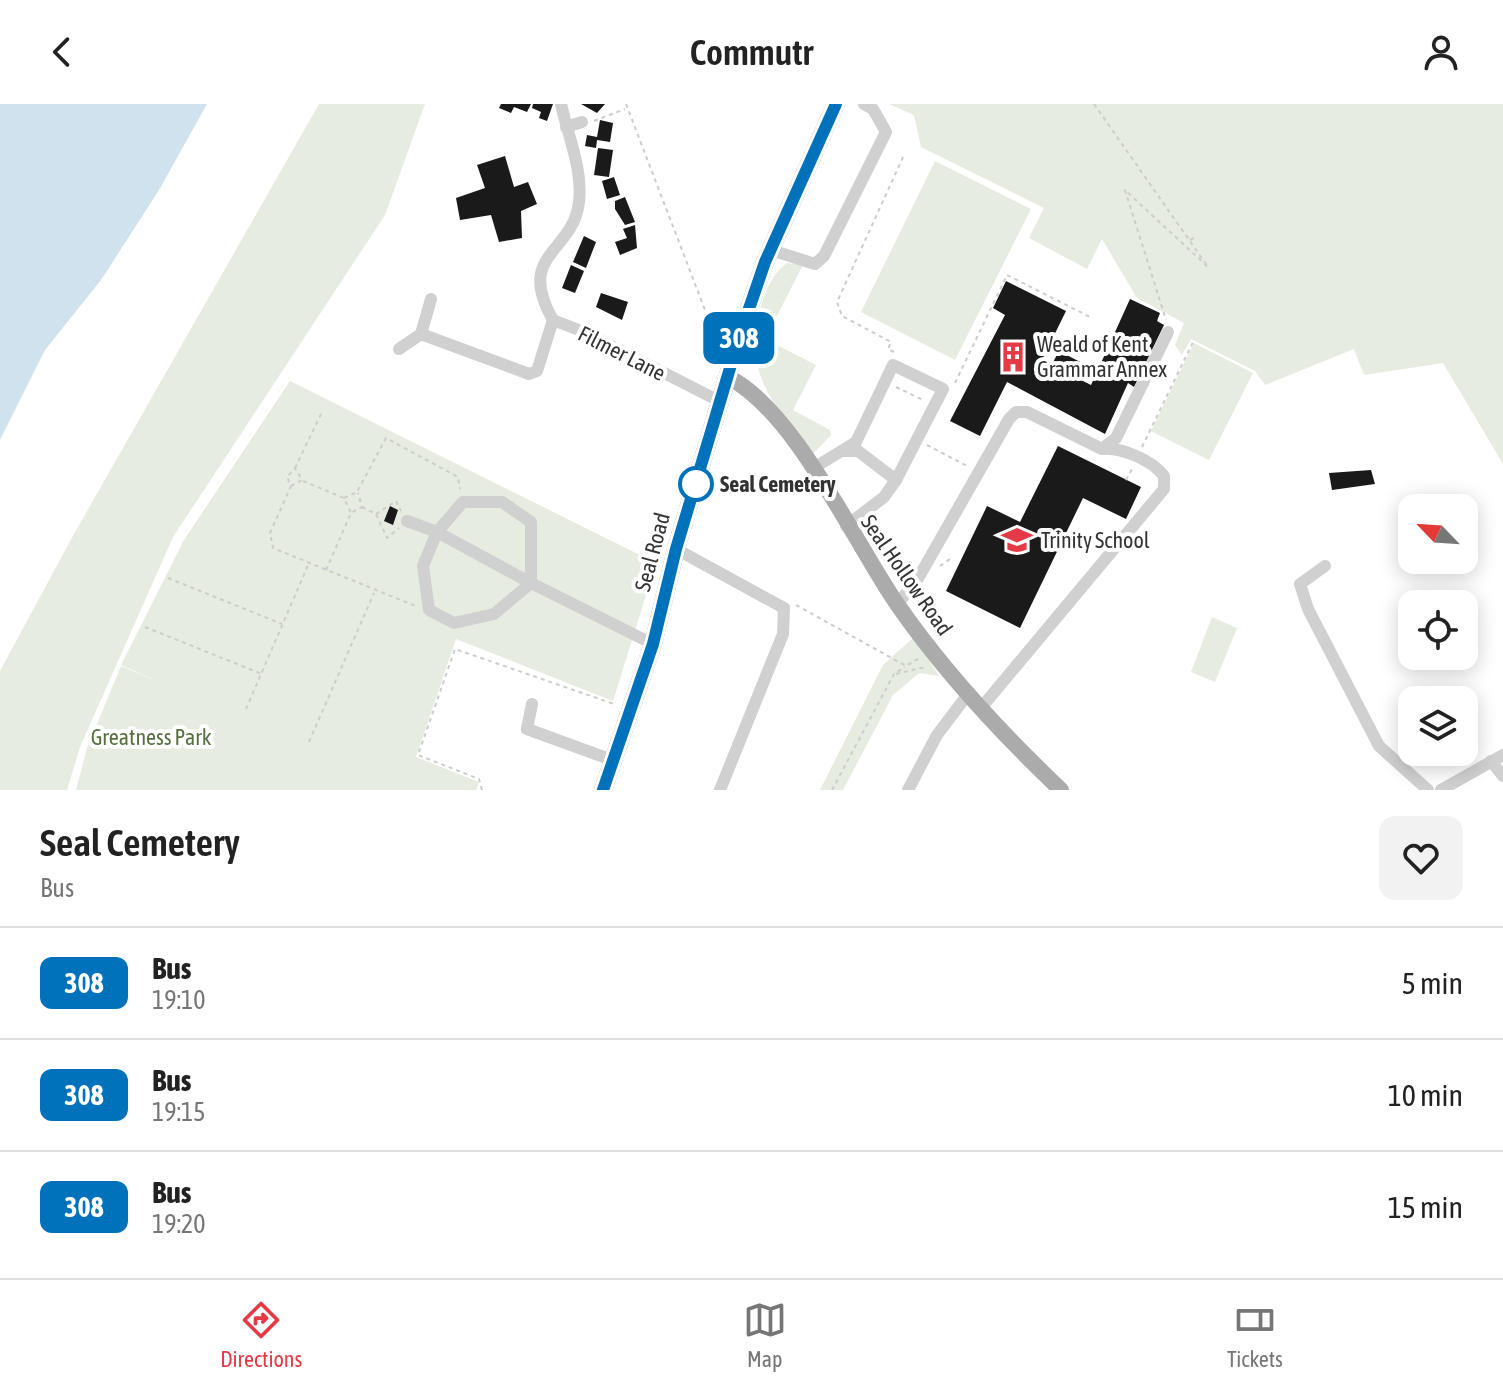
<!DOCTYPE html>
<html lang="en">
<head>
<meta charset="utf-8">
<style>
  body { margin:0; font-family:"Asap Condensed",sans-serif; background:#f2f2f2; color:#222; height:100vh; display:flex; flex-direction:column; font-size:30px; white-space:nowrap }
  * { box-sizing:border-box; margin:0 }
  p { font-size:26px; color:#767676 }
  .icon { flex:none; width:44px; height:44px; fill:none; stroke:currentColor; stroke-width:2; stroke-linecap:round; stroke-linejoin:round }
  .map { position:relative; height:686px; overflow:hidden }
  .side { display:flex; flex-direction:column; background:#fff; flex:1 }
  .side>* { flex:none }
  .badge { padding:0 16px; border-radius:12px; font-size:28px; line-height:52px }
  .needle { width:52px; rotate:295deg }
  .tools { position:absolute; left:1398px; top:390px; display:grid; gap:16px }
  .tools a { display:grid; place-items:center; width:80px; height:80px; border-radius:16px; background:#fff; box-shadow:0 4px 20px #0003; font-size:40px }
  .map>.badge { position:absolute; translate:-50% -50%; box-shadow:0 0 0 4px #fff }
  .round { display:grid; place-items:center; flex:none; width:84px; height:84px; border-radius:16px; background:#f2f2f2 }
  .headline { display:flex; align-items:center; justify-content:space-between; height:136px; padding:0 40px }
  h1 { font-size:38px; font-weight:600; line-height:60px }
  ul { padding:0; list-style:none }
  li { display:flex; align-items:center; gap:24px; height:112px; padding:0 40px; border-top:2px solid #e0e0e0 }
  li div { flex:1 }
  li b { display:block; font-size:30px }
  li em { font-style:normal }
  li .badge { min-width:88px; font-weight:700; text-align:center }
  header { display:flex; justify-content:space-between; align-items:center; height:104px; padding:0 40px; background:#fff; font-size:36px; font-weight:600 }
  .menu { display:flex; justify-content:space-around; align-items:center; height:112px; border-top:2px solid #e0e0e0; background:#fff; font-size:22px; color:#767676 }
  .menu a { display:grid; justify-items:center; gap:4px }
  .menu .active { color:#e63946 }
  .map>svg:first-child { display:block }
  .green { fill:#e6ecdf }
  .water { fill:#cfe2ee }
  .building { fill:#1a1a1a }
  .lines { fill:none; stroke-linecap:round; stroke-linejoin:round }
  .path { stroke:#cdcdcd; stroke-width:2; stroke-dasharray:4 4; stroke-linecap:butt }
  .minor { stroke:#d0d0d0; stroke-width:12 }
  .major { stroke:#ababab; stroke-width:16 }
  .highway { stroke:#9a9a9a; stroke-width:18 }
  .line-casing { stroke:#fff; stroke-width:18 }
  .line { stroke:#0072bc; stroke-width:12 }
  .stop-dot { fill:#fff; stroke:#0072bc; stroke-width:4 }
  .labels { text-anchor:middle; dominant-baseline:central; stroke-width:8; stroke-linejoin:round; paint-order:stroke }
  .poi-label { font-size:22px; fill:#333; stroke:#fff; text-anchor:start }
  .street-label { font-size:22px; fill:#333; stroke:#fff }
  .stop-label { font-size:22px; font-weight:bold; fill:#333; stroke:#fff; text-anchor:start }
  .park-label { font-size:22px; fill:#56703f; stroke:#fff }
</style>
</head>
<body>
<header><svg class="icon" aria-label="back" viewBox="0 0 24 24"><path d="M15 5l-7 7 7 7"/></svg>Commutr<svg class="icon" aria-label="person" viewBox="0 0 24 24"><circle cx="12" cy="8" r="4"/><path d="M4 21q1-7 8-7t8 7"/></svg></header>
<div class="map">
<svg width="1503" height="686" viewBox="0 0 1503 686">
  <rect width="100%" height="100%" fill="#fff"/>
  <g class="green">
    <polygon points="319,0 425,0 385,111 173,433 80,643 67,686 0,686 0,567 74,430"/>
    <polygon points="889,0 1503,0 1503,360 1443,259 1364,271 1354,245 1265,281 1255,267 1191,235 1182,251 1175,241 1184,219 1137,194 1102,135 1087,165 1029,134 1044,104 921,43 914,11"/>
    <polygon points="935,57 1031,105 955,256 861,208"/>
    <path d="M787,159l16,2 -38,74 51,26 -23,45 37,20 1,5 -19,20c-17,-23 -41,-50 -51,-78 -12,-33 -3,-93 26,-114z"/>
    <polygon points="1194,239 1253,269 1209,356 1151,327"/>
    <polygon points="290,277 656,459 613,597 456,535 416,653 479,678 476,686 76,686 87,644 121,562 166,581 121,561 184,436"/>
    <polygon points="1212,513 1237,524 1215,578 1191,568"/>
    <polygon points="914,533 939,572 919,569 893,591 843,686 820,686 883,561"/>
  </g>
  <polygon class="water" points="0,0 207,0 159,86 101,176 45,246 0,336"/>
  <g class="building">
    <polygon points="501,0 531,0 527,8 514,3 511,9 499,4"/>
    <polygon points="533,0 553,0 547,17 539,14 541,8 532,4"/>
    <polygon points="581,0 605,0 597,9"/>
    <polygon points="600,16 613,19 610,38 597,36 596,44 585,42 587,31 597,33"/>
    <polygon points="598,44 613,46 609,73 594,71"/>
    <polygon points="505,52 514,83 528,78 537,100 521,107 522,134 499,138 491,111 460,116 456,94 485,84 477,61"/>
    <polygon points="614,73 620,91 607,95 602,77"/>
    <polygon points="625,93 635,118 625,121 615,105 615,97"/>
    <polygon points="635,121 637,144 620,151 615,138 627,134 623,125"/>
    <polygon points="584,132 596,138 586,164 573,158"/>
    <polygon points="571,161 584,167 575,189 562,184"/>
    <polygon points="1006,177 1066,207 1041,258 1051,262 1059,247 1088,262 1081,276 1091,281 1130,195 1160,209 1157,217 1164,221 1134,283 1128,279 1105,330 1007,278 980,332 950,317 1005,211 993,204"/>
    <polygon points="601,189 628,198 622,216 596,203"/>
    <polygon points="1058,342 1141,383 1126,415 1083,394 1020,524 946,487 987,402 1020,418"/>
    <polygon points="1371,366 1375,380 1332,386 1329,369"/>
    <polygon points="390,402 398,406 393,421 384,417"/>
  </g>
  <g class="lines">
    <g class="path">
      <polyline points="626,0 720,245"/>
      <polyline points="1094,0 1208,163 1125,86 1166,216"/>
      <polyline points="594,17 625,5"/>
      <polyline points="1190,136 1194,134 1192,131"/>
      <polyline points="894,248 888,245 891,238 842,212 837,198 904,51"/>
      <polyline points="955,279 1007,171 1092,214"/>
      <polyline points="896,283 923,296"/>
      <polyline points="927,341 967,362"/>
      <polyline points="1142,343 1194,236"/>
      <polyline points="295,364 322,308"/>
      <polyline points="1126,376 1133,363"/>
      <polyline points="303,377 344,394 351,409"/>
      <polyline points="291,382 302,376 295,364 287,373 291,382 270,429 273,444 418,503"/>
      <polyline points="344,394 357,388 386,334 458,373 460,385"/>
      <polyline points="362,403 376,410 387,434 399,424"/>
      <polyline points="376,410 396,397 401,407"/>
      <polyline points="940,462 953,453"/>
      <polyline points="326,466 351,409 362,403 358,389"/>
      <polyline points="168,474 282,520"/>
      <polyline points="796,501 906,562 920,554"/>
      <polyline points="145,523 262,570"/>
      <polyline points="896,570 925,563"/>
      <polyline points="246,605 309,459"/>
      <polyline points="309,638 374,489"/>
      <polyline points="482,686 479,675 418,651 455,545 614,600"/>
      <polyline points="832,686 894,570 905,563"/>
    </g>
    <g class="minor">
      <polyline points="566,23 582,18"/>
      <polyline points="771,146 815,160 824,152 886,28 873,5 864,0"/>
      <path d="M553,216c-38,-67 20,-66 26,-118 4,-32 -11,-66 -18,-98"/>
      <polyline points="421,230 529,270 537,267 553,216 584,228 721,298"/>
      <polyline points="399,245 421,230 431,195"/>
      <polyline points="1102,345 1116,334 1168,228"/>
      <polyline points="843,347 858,347 896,376"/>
      <polyline points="812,365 856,338 893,261 943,285 896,376 884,393 846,422"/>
      <polyline points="407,417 437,428 463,398 502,398 531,418 531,479 653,540"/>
      <polygon points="437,428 531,479 494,510 454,519 429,506 423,462"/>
      <polyline points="676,445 784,504 783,530 720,686"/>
      <polyline points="1325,462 1300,480 1308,505 1379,642 1428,686"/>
      <path d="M897,500l19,-22 93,-163 7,-7h11l75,37c19,-2 50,11 62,27v13l-183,219"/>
      <polyline points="532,600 527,625 612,656"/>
      <polyline points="1491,657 1503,672"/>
      <polyline points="908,686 937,631 968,590"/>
      <polyline points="1441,686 1503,651"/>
    </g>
    <path class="major" d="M728,273c67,34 125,163 169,227 47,68 104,129 164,186"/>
    <polyline class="highway" points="603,686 653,540 676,445 739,234 765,158 836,0"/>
  </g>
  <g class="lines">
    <g class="line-casing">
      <polyline id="line" points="603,686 653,540 676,445 739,234 765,158 836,0"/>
    </g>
    <use href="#line" class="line"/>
  </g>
  <defs>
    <g id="building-bare" transform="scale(2.4)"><path d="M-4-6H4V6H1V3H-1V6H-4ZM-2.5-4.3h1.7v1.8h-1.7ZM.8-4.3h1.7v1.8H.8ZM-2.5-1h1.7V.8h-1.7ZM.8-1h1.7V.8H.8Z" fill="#e63946" stroke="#fff" stroke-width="2.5" paint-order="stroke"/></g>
    <g id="school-bare" transform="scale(2.4)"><path d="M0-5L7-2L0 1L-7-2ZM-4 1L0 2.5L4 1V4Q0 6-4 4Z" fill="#e63946" stroke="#fff" stroke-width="2.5" paint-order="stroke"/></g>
  </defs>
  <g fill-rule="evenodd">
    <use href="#building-bare" x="1013" y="253"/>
    <use href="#school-bare" x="1017" y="436"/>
  </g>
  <circle class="stop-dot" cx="696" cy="380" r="16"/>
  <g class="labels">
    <g class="poi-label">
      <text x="1037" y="240">Weald of Kent<tspan x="1037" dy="25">Grammar Annex</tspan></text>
      <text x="1041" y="436">Trinity School</text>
    </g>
    <g class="street-label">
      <text transform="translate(622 249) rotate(27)">Filmer Lane</text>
      <text transform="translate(652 448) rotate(-75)">Seal Road</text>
      <text transform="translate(907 471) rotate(55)">Seal Hollow Road</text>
    </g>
    <g class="stop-label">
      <text x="720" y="380">Seal Cemetery</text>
    </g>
    <g class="park-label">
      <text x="151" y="633">Greatness Park</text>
    </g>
  </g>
</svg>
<div class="tools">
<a><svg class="needle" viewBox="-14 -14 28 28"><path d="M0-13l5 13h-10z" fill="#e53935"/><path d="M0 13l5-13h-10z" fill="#767676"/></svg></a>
<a><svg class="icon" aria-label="locate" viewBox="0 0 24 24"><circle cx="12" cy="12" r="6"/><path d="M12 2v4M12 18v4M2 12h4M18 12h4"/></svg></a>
<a><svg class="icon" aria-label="layers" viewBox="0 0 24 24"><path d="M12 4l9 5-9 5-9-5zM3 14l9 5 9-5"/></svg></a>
</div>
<b class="badge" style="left:739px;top:234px;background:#0072bc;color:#fff">308</b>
</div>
<section class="side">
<div class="headline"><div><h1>Seal Cemetery</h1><p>Bus</p></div><a class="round"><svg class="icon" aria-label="heart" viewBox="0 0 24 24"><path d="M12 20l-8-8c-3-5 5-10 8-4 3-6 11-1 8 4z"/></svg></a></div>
<ul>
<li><span class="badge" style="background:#0072bc;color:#fff">308</span><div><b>Bus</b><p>19:10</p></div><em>5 min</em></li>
<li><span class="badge" style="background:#0072bc;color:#fff">308</span><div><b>Bus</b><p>19:15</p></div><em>10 min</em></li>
<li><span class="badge" style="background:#0072bc;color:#fff">308</span><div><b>Bus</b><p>19:20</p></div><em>15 min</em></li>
</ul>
</section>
<nav class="menu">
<a class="active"><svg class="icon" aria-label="directions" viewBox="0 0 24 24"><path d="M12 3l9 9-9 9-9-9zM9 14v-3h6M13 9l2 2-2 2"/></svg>Directions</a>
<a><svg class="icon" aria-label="map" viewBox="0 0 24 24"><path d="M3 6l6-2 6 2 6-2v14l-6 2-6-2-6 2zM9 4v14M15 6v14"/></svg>Map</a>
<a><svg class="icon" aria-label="tickets" viewBox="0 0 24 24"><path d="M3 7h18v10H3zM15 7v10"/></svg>Tickets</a>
</nav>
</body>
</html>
